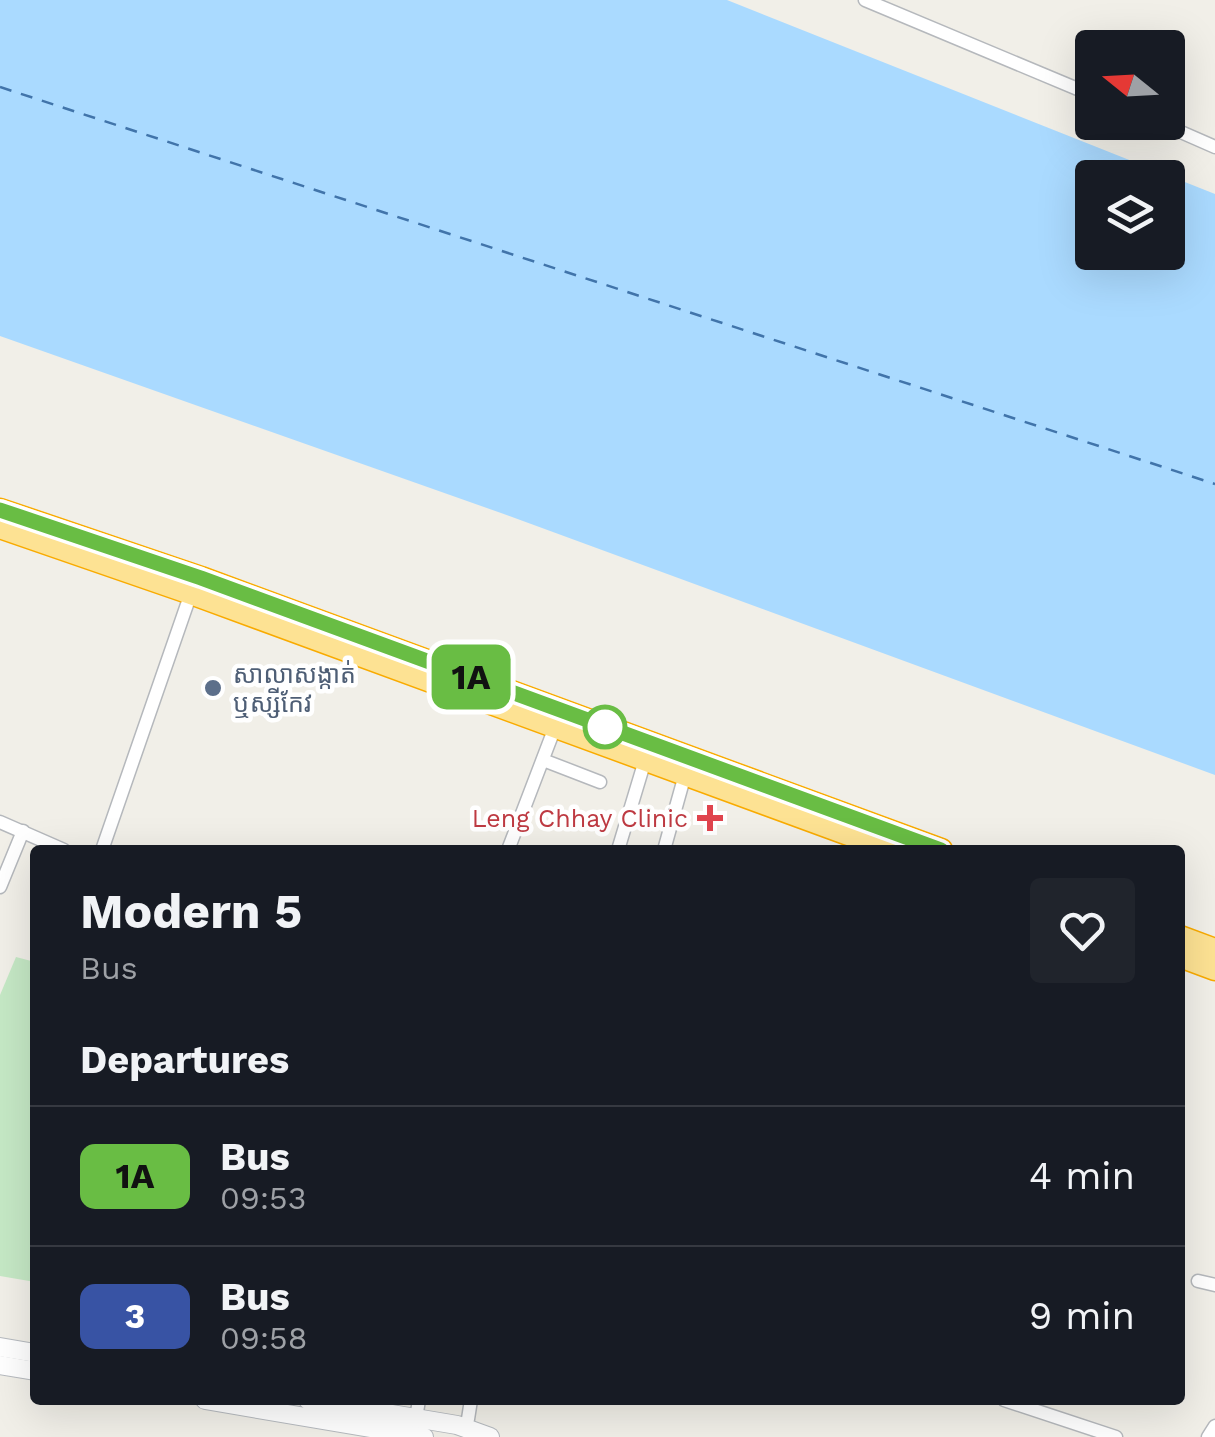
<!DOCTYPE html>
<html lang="en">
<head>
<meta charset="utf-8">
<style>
  body { margin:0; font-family:"Work Sans","Noto Sans Khmer",sans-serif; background:#20242c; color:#f1f3f6; height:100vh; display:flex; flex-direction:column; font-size:38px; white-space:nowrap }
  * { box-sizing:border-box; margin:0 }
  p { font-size:32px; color:#9ea1a6 }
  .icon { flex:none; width:55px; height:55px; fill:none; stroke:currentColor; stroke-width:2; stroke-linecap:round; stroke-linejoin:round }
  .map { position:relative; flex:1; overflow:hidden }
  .details { position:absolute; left:30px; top:845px; width:1155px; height:560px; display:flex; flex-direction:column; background:#171b24; border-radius:10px; box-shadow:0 10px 40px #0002 }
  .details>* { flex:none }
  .badge { padding:0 20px; border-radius:15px; font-size:35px; line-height:65px }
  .needle { width:65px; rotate:288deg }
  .buttons { position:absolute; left:1075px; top:30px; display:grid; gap:20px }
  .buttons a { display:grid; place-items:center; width:110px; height:110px; border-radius:10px; background:#171b24; box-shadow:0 10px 40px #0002; font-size:50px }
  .map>.badge { position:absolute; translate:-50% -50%; box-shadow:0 0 0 5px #fff }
  h2 { padding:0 50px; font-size:38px; line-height:90px }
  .round { display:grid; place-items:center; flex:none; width:105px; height:105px; border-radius:10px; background:#20242c }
  .head { display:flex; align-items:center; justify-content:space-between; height:170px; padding:0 50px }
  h1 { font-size:48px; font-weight:700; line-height:75px }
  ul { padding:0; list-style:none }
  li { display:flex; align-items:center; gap:30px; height:140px; padding:0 50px; border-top:2px solid #363941 }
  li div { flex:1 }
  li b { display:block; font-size:38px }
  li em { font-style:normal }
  li .badge { min-width:110px; font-weight:700; text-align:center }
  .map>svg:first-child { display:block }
  .green { fill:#c5e8c5 }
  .water { fill:#aadaff; fill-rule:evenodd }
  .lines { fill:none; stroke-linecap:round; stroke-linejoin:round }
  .ferry { stroke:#4174aa; stroke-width:2.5; stroke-dasharray:12 10; stroke-linecap:butt }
  .street-casing { stroke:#b5b8bc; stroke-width:15 }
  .secondary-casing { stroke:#b6babf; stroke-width:20 }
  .highway-casing { stroke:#f9ab00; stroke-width:25 }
  .street { stroke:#fff; stroke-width:12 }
  .secondary { stroke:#fff; stroke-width:18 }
  .highway { stroke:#fde293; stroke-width:22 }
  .line-casing { stroke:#fff; stroke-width:22 }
  .line { stroke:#69bd44; stroke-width:15 }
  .service-dot { fill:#5c6f8a; stroke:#fff; stroke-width:4 }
  .stop-dot { fill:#fff; stroke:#69bd44; stroke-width:5 }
  .health-dot { fill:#e0444e; stroke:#fff; stroke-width:4 }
  .labels { text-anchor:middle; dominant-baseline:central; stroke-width:9; stroke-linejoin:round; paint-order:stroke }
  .service-label { font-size:25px; fill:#4e5e75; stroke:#fff; text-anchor:start }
  .health-label { font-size:25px; fill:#be3a42; stroke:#fff; text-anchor:end }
</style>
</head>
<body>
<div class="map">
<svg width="1215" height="1437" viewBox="0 0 1215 1437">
  <rect width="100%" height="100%" fill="#f1efe8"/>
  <polygon class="green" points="16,957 35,962 35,1282 0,1276 0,995"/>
  <path class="water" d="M0,0h727l488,194v581l-714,-262 -501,-177zM1092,178h76v74h-76z"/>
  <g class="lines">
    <polyline class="ferry" points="0,87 1215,484"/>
    <g class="street-casing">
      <g id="street">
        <polyline points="865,0 1092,95"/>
        <polyline points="1158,122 1215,147"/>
        <polyline points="543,760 600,782"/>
        <polyline points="0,822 64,850"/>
        <polyline points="102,850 191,593"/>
        <polyline points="508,850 557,722"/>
        <polyline points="618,850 646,757"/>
        <polyline points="664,850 686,771"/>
        <polyline points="0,887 23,831"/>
        <polyline points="1198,1281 1215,1285"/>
        <polyline points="1004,1400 1116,1437"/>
        <polyline points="416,1418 419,1400"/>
        <polyline points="463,1428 468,1419 471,1400"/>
        <polyline points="1208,1437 1215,1426"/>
      </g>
    </g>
    <g class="secondary-casing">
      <g id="secondary">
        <polyline points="0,1347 35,1353"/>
        <polyline points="0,1365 35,1371"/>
        <polyline points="205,1400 424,1437"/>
        <polyline points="308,1400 457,1425 490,1437"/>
      </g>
    </g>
    <g class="highway-casing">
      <g id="highway">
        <polyline points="0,510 201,578 941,850"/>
        <polyline points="0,527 191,593 892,850"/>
        <polyline points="1180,937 1215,950"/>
        <polyline points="1180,956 1215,969"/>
      </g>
    </g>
    <use href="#street" class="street"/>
    <use href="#secondary" class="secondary"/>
    <use href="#highway" class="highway"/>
  </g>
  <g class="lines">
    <g class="line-casing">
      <polyline id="line" points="0,510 201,578 941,850"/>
    </g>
    <use href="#line" class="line"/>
  </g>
  <circle class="service-dot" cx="213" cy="688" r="10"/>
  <circle class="stop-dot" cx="605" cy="727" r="20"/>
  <path class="health-dot" d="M705 803h10v10h10v10h-10v10h-10v-10h-10v-10h10z"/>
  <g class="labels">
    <g class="service-label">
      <text x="233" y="674">សាលាសង្កាត់<tspan x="233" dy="29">ឬស្សីកែវ</tspan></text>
    </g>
    <g class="health-label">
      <text x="688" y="818">Leng Chhay Clinic</text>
    </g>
  </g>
</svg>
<div class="buttons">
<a><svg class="needle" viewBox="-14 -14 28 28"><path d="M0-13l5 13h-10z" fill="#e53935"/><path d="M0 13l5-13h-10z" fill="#9ea1a6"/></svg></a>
<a><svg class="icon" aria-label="layers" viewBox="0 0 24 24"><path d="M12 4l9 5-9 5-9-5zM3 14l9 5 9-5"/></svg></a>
</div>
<b class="badge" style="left:471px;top:677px;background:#69bd44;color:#111">1A</b>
<section class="details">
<div class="head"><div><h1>Modern 5</h1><p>Bus</p></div><a class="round"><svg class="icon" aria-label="heart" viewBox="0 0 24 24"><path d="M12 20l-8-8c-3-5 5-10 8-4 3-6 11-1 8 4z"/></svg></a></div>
<h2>Departures</h2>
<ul>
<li><span class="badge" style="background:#69bd44;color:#111">1A</span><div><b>Bus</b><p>09:53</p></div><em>4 min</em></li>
<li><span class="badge" style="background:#3853a4;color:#fff">3</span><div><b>Bus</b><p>09:58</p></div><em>9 min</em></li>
</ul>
</section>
</div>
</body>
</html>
